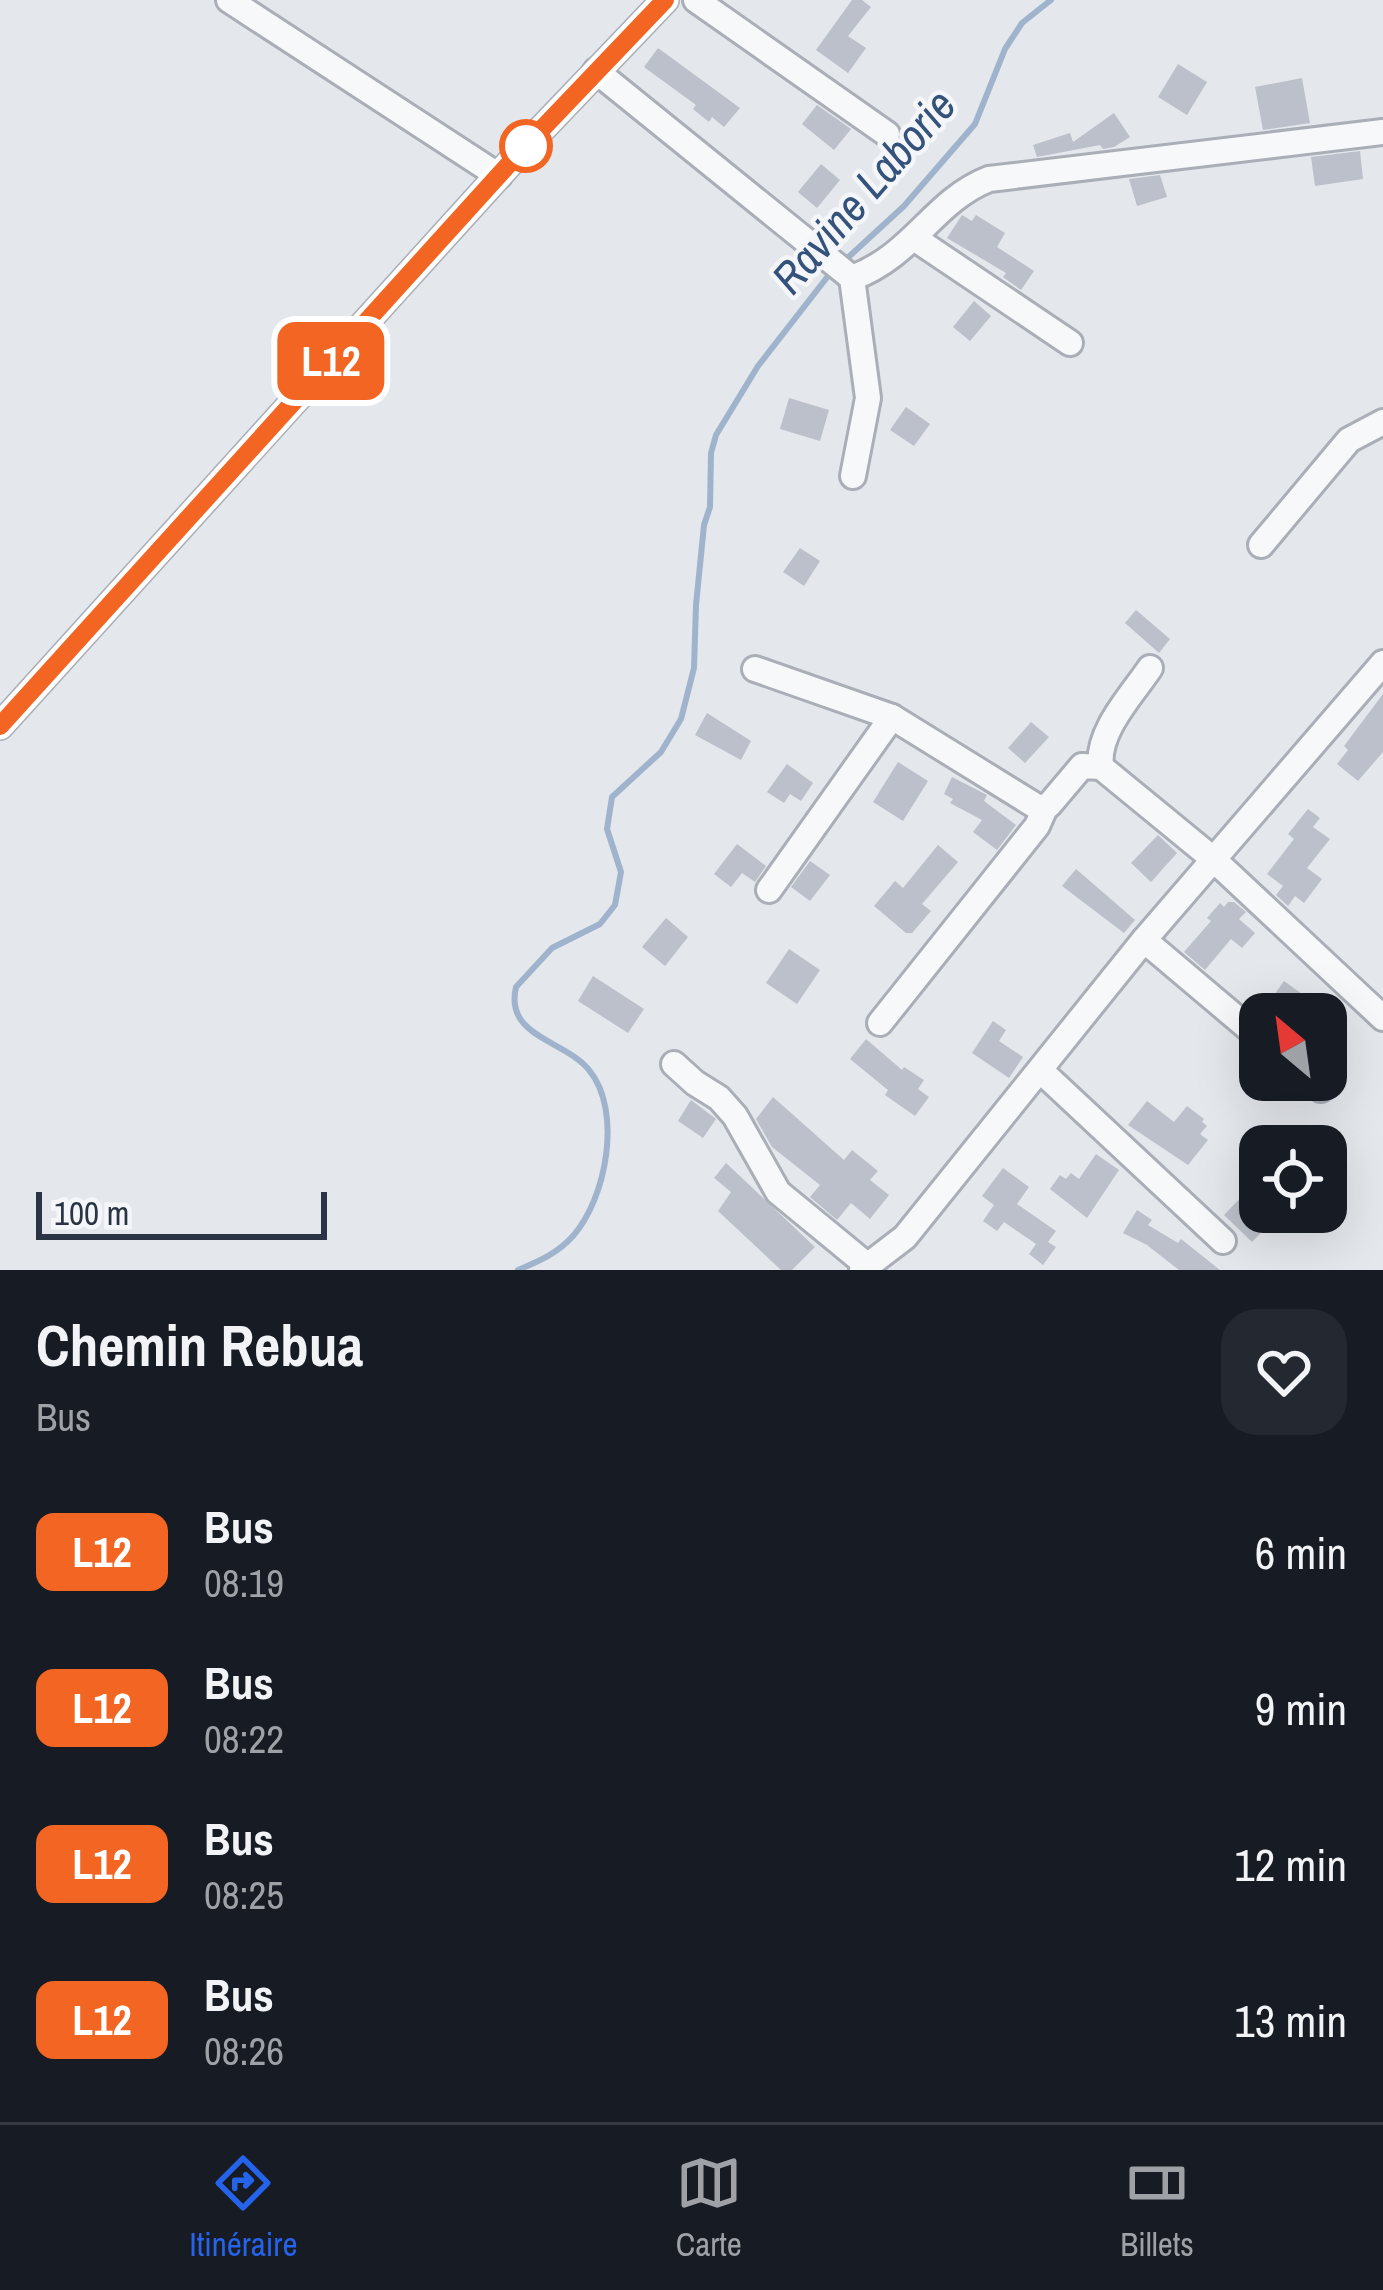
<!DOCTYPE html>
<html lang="fr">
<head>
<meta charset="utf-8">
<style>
  body { margin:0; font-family:"Archivo Narrow",sans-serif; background:#242831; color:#f1f3f6; height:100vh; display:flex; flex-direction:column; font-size:45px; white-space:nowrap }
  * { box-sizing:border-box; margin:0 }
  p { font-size:39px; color:#9ea1a6 }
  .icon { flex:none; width:66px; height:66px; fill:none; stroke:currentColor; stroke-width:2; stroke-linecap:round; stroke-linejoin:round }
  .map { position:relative; height:1270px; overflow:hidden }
  .side { display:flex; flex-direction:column; background:#171b24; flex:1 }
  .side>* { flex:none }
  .badge { padding:0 24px; border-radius:18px; font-size:42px; line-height:78px }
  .needle { width:78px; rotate:331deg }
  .controls { position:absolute; left:1239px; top:993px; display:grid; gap:24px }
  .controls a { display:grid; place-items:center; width:108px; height:108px; border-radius:24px; background:#171b24; box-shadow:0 12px 48px #0002; font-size:60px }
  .scale { position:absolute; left:36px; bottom:30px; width:291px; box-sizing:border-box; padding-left:12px; border:6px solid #2b3445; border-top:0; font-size:33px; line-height:42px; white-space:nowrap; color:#2b3445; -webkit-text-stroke:9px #f4f6f9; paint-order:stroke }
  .map>.badge { position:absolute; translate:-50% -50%; box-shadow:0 0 0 6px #fff }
  .round { display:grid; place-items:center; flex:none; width:126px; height:126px; border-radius:36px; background:#242831 }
  .head { display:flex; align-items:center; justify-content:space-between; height:204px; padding:0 36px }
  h1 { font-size:57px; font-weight:700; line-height:90px }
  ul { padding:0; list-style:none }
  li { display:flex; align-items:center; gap:36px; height:156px; padding:0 36px }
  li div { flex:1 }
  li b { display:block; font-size:45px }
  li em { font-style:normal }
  li .badge { min-width:132px; font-weight:700; text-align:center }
  .tab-bar { display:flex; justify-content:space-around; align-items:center; height:168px; border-top:3px solid #363941; background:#171b24; font-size:33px; color:#9ea1a6 }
  .tab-bar a { display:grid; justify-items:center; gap:6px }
  .tab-bar .selected { color:#2563eb }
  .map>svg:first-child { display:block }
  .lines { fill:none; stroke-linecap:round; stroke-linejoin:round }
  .stream { stroke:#9fb4cc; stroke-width:6 }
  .building { fill:#bbc0ca }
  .minor-casing { stroke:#a9aeb7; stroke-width:30 }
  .minor { stroke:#f7f8fa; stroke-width:24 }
  .line-casing { stroke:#fff; stroke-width:27 }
  .line { stroke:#f26522; stroke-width:18 }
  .stop-dot { fill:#fff; stroke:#f26522; stroke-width:6 }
  .labels { text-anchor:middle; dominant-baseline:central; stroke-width:9; stroke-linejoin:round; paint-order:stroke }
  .water-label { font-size:45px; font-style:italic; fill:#34527a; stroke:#f4f6f9 }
</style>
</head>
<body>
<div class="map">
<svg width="1383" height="1270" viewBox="0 0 1383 1270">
  <rect width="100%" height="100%" fill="#e4e7ec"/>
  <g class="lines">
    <g class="stream">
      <polyline points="842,263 904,206 975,124 1005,49 1022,23 1051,0"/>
      <path d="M518,1270c21,-9 40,-17 55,-34 33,-37 50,-125 16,-166 -24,-30 -85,-33 -73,-83l36,-39 48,-24 15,-19 6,-33 -14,-43 5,-32 49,-45 20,-33 13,-51 2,-63 8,-80 6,-18 1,-54 5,-18 42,-69 74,-95"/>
    </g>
  </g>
  <g class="building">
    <polygon points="852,0 862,0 871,7 848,36 866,48 848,73 816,50"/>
    <polygon points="658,48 740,108 724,127 712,117 709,122 693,109 696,105 644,67"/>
    <polygon points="1178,64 1207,82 1187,115 1158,97"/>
    <polygon points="1302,78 1310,123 1263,130 1255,87"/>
    <polygon points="817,105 851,129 834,150 802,124"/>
    <polygon points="1114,113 1130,137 1114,147 1103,149 1100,145 1037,157 1033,145 1070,133 1073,142"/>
    <polygon points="1360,151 1363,179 1315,186 1311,157"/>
    <polygon points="821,164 840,180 817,208 798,192"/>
    <polygon points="1160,175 1167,197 1137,206 1129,179"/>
    <polygon points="962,215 972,221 976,215 1005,233 997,247 1034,271 1021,290 1003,277 1006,273 947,238"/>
    <polygon points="974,301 991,316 970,341 953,327"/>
    <polygon points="789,398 829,410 820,441 780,429"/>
    <polygon points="906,407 930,424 914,446 890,430"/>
    <polygon points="800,548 820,561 804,586 783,572"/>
    <polygon points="1136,610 1170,639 1159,653 1125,623"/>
    <polygon points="1383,694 1383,752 1358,781 1337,764 1348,750 1344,746"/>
    <polygon points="707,713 751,741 741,760 695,735"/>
    <polygon points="1031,722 1049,737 1025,763 1008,748"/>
    <polygon points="898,762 928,781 903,821 873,802"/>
    <polygon points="787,764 813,783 801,801 790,794 784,803 767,792"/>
    <polygon points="952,777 987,795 984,801 1016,825 997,850 973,832 982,820 950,803 953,799 944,794"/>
    <polygon points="1308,809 1320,818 1313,827 1330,839 1307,868 1322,879 1304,903 1295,896 1288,906 1276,895 1283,886 1267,874 1294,839 1288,834"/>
    <polygon points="1158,835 1177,853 1151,882 1131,863"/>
    <polygon points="737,844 766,866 755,882 742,873 731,887 714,874"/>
    <polygon points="938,845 958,862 922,904 931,911 912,933 906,933 874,906 895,881 903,888"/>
    <polygon points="810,861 830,875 810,901 791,887"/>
    <polygon points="1076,869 1135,920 1124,933 1062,886"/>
    <polygon points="1228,902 1234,902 1246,912 1239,919 1255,933 1242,948 1231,939 1205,970 1184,952 1211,921 1207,918 1220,903 1224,907"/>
    <polygon points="666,918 688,937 665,966 642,947"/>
    <polygon points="789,949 820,970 797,1004 766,983"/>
    <polygon points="593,976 644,1009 628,1033 578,1001"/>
    <polygon points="1284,981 1316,1004 1309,1014 1295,1014 1272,998"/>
    <polygon points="993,1021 1006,1030 999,1041 1023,1057 1009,1078 972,1053"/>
    <polygon points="866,1039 902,1070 904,1067 924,1080 918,1089 929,1097 915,1116 885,1095 888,1090 850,1059"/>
    <polygon points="773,1097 844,1160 852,1150 878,1171 870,1180 889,1195 870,1219 851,1203 837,1220 810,1197 820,1185 772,1147 756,1119"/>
    <polygon points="691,1100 716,1119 703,1138 678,1121"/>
    <polygon points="1147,1101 1174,1122 1187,1106 1204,1119 1202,1122 1207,1126 1200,1134 1208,1140 1188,1165 1128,1125"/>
    <polygon points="1096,1154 1119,1170 1087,1218 1050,1189 1060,1175 1066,1179 1071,1173 1079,1179"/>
    <polygon points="726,1163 815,1247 792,1270 781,1270 718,1211 731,1192 714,1178"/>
    <polygon points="1003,1168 1029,1187 1017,1204 1056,1231 1048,1242 1056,1247 1043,1265 1029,1254 1036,1244 1004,1222 997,1231 983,1221 994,1205 982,1196"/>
    <polygon points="1251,1187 1260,1196 1260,1212 1281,1212 1252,1242 1224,1215"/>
    <polygon points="1137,1210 1152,1220 1148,1225 1178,1243 1181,1239 1220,1270 1179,1270 1147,1245 1123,1233"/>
  </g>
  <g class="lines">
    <g class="minor-casing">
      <g id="minor">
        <polyline points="229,0 499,176"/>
        <polyline points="696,0 887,134"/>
        <path d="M596,71l256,207c62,-23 81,-77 137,-99l394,-47"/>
        <polyline points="914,238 1070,343"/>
        <polyline points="852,278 868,398 853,476"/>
        <polyline points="1261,545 1349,440 1383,422"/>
        <polyline points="755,669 892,717 1039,808 1049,805 1082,766 1101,767 1212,858 1383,1018"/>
        <polyline points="0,726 518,154 665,0"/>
        <path d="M1101,767c-5,-35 31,-72 49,-99"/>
        <polyline points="769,890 892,717"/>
        <polyline points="1144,940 1260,1038"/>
        <polyline points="880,1023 1037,826 1045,808"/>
        <polyline points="674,1064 695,1083 719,1098 735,1116 778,1192 868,1266"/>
        <polyline points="1041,1071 1223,1241"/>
        <polyline points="1311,1080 1321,1089"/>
        <polyline points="862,1270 905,1237 1144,940 1383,663"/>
      </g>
    </g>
    <use href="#minor" class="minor"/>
  </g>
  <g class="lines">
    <g class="line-casing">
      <polyline id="line" points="0,726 518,154 665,0"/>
    </g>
    <use href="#line" class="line"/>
  </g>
  <circle class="stop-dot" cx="526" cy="146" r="24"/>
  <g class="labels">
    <g class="water-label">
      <text transform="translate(863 191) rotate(-49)">Ravine Laborie</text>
    </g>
  </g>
</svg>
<div class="controls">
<a><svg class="needle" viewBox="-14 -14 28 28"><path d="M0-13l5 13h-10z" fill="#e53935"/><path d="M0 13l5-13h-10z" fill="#9ea1a6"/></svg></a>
<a><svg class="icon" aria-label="locate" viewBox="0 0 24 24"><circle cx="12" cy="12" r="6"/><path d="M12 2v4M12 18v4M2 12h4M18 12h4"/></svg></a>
</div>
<div class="scale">100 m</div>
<b class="badge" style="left:331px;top:361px;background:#f26522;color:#fff">L12</b>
</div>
<section class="side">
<div class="head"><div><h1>Chemin Rebua</h1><p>Bus</p></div><a class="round"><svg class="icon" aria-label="heart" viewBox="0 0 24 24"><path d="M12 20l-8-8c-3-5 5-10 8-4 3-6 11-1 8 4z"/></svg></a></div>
<ul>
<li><span class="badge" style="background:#f26522;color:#fff">L12</span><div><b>Bus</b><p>08:19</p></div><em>6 min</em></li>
<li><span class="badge" style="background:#f26522;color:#fff">L12</span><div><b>Bus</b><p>08:22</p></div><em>9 min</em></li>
<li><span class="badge" style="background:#f26522;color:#fff">L12</span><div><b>Bus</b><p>08:25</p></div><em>12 min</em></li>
<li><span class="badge" style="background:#f26522;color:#fff">L12</span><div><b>Bus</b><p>08:26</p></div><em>13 min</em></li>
</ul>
</section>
<nav class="tab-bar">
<a class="selected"><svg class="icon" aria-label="directions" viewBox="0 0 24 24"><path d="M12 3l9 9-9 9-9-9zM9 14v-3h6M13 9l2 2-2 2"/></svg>Itinéraire</a>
<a><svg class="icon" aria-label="map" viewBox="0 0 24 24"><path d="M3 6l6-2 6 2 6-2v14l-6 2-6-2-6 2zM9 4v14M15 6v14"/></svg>Carte</a>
<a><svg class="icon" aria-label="tickets" viewBox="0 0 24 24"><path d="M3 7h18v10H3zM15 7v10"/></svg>Billets</a>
</nav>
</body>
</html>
